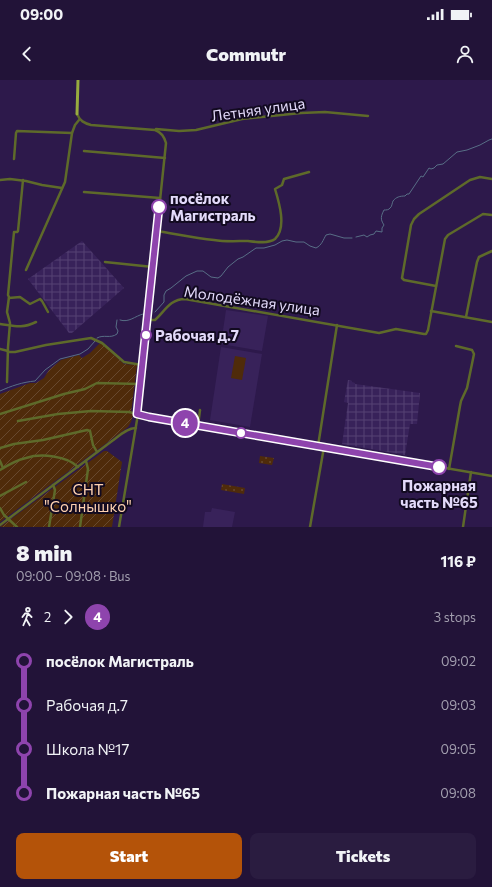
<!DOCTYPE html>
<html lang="en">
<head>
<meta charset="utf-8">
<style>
  body { margin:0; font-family:Commissioner,sans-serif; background:#2a1c40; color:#f1f3f6; height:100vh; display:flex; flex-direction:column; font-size:15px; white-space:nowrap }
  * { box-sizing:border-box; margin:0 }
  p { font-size:13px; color:#a29eae }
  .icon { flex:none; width:22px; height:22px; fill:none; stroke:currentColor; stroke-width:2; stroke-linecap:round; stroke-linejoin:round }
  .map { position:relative; height:447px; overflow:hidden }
  .side { display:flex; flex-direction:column; background:#221338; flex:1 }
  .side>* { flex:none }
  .badge { padding:0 8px; border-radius:13px; font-size:14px; line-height:26px }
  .map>.badge { position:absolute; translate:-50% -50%; box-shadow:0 0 0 2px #fff }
  .legs { display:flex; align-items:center; gap:6px; height:44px; padding:0 16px; font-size:13px }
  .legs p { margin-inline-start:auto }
  .summary { display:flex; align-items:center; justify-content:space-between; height:68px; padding:0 16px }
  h1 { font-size:22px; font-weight:800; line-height:30px }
  .cta { display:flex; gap:8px; margin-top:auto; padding:8px 16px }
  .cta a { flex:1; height:46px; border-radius:8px; background:#b45309; color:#fff; font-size:16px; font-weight:800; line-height:46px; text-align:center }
  .cta a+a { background:#2a1c40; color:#f1f3f6 }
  ul { padding:0 16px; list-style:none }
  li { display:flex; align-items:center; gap:14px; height:44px; font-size:15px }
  li i { display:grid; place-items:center; width:6px; height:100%; margin:0 5px; background:currentColor }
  li i::after { content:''; width:10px; height:10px; margin:-5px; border:3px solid; border-radius:50%; background:#221338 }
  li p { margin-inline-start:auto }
  li:first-child i { background:linear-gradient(#0000 50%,currentColor 0) }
  li:last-child i { background:linear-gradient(currentColor 50%,#0000 0) }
  .status { display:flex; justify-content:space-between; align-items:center; height:28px; padding:0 20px; background:#221338; direction:ltr }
  .status svg { height:11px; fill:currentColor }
  header { display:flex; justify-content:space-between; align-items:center; height:52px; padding:0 16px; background:#221338; font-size:18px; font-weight:800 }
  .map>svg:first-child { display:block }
  .built { fill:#38225a }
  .industrial { fill:url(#industrial-grid) }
  .grass { fill:url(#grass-dots) }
  .garden { fill:url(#garden-furrows) }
  .pitch { fill:#4f2b0a }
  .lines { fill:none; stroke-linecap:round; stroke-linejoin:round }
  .stream { stroke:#586e86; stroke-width:1 }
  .minor { stroke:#5e6a2a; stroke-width:2.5 }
  .major { stroke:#98ab3f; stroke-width:3 }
  .line-1-casing { stroke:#fff; stroke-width:9 }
  .line-1 { stroke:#8e44ad; stroke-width:6 }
  .stop-1-dot { fill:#fff; stroke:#8e44ad; stroke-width:2 }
  .labels { text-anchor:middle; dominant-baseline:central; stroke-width:4; stroke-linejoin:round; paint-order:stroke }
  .street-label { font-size:15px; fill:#e3dafa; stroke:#120a20 }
  .stop-label { font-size:15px; font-weight:bold; fill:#e3dafa; stroke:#120a20; text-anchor:start }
  .park-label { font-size:15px; fill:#fed1b0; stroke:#120a20 }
</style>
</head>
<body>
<div class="status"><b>09:00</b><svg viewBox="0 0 49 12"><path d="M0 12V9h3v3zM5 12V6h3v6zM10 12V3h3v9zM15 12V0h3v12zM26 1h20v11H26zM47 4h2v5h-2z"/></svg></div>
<header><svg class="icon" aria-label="back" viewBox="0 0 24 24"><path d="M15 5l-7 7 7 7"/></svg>Commutr<svg class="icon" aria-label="person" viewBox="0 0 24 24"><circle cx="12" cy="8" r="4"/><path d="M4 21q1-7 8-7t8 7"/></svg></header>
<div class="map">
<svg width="492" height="447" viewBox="0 0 492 447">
  <defs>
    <pattern id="industrial-grid" width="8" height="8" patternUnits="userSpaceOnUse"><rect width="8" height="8" fill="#38225a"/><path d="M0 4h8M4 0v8" fill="none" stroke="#554273"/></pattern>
    <pattern id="grass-dots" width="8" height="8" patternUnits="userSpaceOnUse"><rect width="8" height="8" fill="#4f2b0a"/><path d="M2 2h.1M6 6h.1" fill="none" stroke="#68492f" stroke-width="1.8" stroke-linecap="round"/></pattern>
    <pattern id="garden-furrows" width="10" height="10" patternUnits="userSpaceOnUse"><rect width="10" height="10" fill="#4f2b0a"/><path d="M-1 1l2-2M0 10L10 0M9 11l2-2" fill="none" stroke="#68492f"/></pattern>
  </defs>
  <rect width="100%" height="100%" fill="#2d194b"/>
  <g class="built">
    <polygon points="226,230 268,236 262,271 221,264"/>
    <polygon points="221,267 262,274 250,347 210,340"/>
    <polygon points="212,428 235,432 232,447 203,447 205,432 211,432"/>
  </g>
  <g class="industrial">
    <polygon points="82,161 124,208 72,253 69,253 28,199"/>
    <polygon points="348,300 352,301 352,302 355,303 355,304 420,313 417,344 410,344 405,375 342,364 348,323 344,322"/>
  </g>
  <g class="grass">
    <polygon points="260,376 274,378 272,385 259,383"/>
    <polygon points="222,404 245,408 244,414 221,410"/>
  </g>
  <g class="garden">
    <polygon points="99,264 102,264 124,284 137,285 131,333 133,335 131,342 128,347 0,442 0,314 30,303 36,303 44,298 49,290 61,280 79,275 82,278 90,273"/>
    <polygon points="104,371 107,371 122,382 112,447 0,447"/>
  </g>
  <polygon class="pitch" points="235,276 246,278 242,300 231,298"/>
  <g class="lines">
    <g class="stream">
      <path d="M356,157l8,-2 3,2 3,-2 4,-1 2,-3 6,1v-4l2,-3c-4,-6 -3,-9 0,-15 2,0 5,0 6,-2 2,-1 2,-5 3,-7 3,-4 7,-5 12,-5l2,-2h2l12,-18 2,1 6,-9 2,1 3,-1 3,-3 6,-1 14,-12 10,-2 13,-5 9,-5 3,-1"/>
      <path d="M155,232l9,-10v-7l2,-4 5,-3 15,-12 11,-5h6l8,6 7,1 3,-2 7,-9 10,-8 5,-2 13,-9h8l11,-3 7,-4 5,-1 9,2h8l6,4 6,2c6,-3 7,-8 10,-13l4,-1 14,4h8"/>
      <path d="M120,240c9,3 15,-4 23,-6"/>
      <path d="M97,258c7,-4 13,1 20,-4l1,-3 -2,-4 1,-7"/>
      <path d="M0,311c11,-5 23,-9 35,-10l10,-11 15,-11 20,-5 8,-5 7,-8"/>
    </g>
    <g class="minor">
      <path d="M77,34c3,7 7,9 14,11l64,5c6,2 9,6 11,13l-29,277 -18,107"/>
      <polyline points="156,49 179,51 196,50 242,39 301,33 325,32 368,36"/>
      <polyline points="84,71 165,78"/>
      <polyline points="14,79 16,53 17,51 72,53"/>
      <polyline points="0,100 10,99 26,101 42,105 62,108"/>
      <polyline points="84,112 160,118"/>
      <path d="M157,151c19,3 38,7 57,9 11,2 23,1 34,1 8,1 20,3 27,-2 12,-11 4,-37 0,-50l7,-4 2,-6 25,-7"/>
      <polyline points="105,182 153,187"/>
      <polyline points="26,190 65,102 72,53 75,45 79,40"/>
      <polyline points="436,206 404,200 402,198 411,145 414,139 419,134 470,100 480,97 492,99"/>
      <polyline points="9,218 20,217 30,224 40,219 42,221 48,232"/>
      <polyline points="431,231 492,242"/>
      <polyline points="466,237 477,182 479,177 492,171"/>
      <path d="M147,240h8c10,-9 15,-21 30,-21l194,34 17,-4 28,5h2l2,-4 17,-91 3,-4 35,-21 9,1"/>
      <path d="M0,244c15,2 21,5 36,-2"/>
      <polyline points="0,269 8,271"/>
      <polyline points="8,272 15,272 46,265 91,258 102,263 124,282 142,285"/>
      <polyline points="7,302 8,267 10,243 7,232 9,217 8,215 14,152 17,152 18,151 23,100"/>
      <polyline points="0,334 64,314 85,309 97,303 140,304"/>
      <polyline points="18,341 58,334 91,331 129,332 149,337 492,396"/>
      <polyline points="198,346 200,330"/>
      <polyline points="318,366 337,245"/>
      <polyline points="0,368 14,364 43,360 87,350 90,351 93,365 97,372"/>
      <polyline points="0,381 3,388"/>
      <polyline points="449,389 460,326 461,321 467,308 474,274 472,270 456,266"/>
      <path d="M0,390c8,-5 17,-10 26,-12 15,-5 41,-2 52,9"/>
      <polyline points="0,416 26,402"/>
      <polyline points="0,428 4,435 17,447"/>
      <path d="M0,445l112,-84c7,-5 15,-13 24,-13"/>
      <polyline points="49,447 55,410 53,405"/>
      <polyline points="80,447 88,389 86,381"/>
      <polyline points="310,447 324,367"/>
      <polyline points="463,447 471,392"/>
    </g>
    <polyline class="major" points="77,34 78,0"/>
  </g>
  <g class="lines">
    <g class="line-1-casing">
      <polyline id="line-1" points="159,127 137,334 149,337 439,387"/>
    </g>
    <use href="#line-1" class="line-1"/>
  </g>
  <g class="stop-1-dot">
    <circle cx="159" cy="127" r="7"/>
    <circle cx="146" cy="255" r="5"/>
    <circle cx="241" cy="353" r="5"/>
    <circle cx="439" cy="387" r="7"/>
  </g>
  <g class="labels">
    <g class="street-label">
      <text transform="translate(258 29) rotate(-8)">Летняя улица</text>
      <text transform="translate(252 220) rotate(8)">Молодёжная улица</text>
    </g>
    <g class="stop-label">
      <text x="170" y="118">посёлок<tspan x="170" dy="17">Магистраль</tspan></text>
      <text x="155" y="255">Рабочая д.7</text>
      <text x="439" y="405" text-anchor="middle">Пожарная<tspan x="439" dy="17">часть №65</tspan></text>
    </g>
    <g class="park-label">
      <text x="88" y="409">СНТ<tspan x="88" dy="17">"Солнышко"</tspan></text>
    </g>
  </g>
</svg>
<b class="badge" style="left:185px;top:343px;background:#8e44ad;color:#fff">4</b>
</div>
<section class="side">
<div class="summary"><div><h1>8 min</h1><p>09:00 – 09:08 · Bus</p></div><b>116 ₽</b></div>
<div class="legs"><svg class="icon" aria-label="walk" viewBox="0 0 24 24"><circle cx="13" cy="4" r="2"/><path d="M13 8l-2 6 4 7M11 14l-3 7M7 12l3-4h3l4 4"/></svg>2<svg class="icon" aria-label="forward" viewBox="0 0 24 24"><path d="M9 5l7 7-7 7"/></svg><b class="badge" style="background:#8e44ad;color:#fff">4</b><p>3 stops</p></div>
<ul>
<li><i style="color:#8e44ad"></i><b>посёлок Магистраль</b><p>09:02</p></li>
<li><i style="color:#8e44ad"></i><span>Рабочая д.7</span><p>09:03</p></li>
<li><i style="color:#8e44ad"></i><span>Школа №17</span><p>09:05</p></li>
<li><i style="color:#8e44ad"></i><b>Пожарная часть №65</b><p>09:08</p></li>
</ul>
<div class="cta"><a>Start</a><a>Tickets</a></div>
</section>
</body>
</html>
